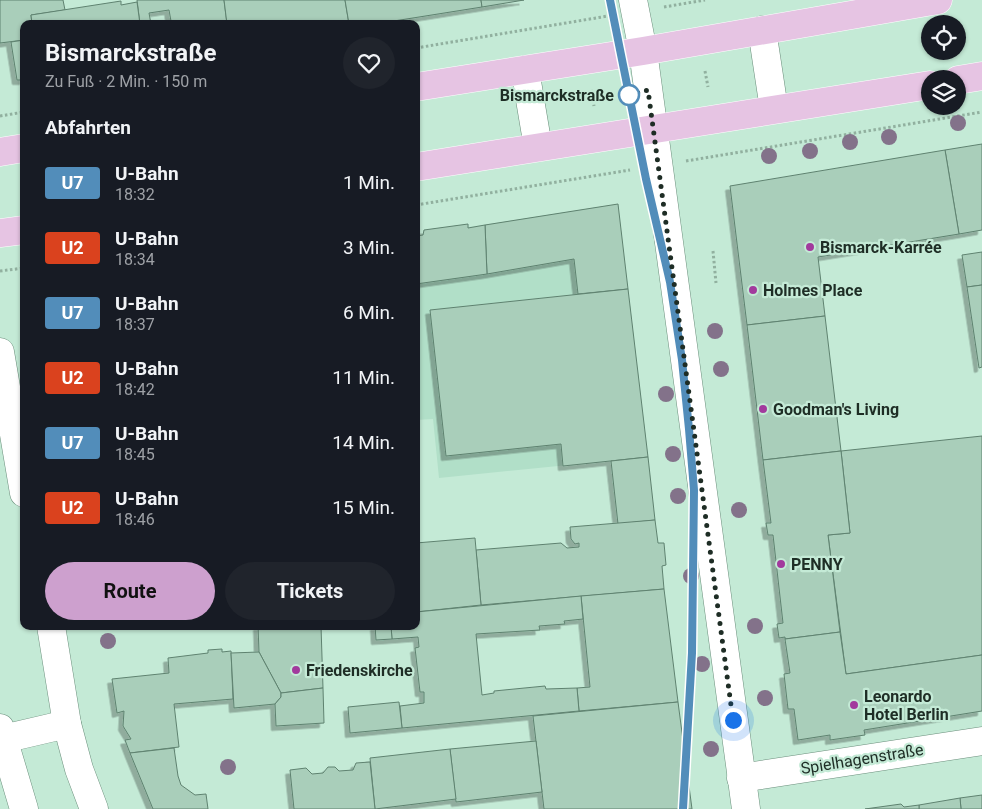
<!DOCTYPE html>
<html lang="de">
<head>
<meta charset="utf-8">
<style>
  body { margin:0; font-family:Roboto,sans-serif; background:#20242c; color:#f1f3f6; height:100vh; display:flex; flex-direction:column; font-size:19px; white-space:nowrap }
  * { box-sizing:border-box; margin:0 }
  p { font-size:16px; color:#9ea1a6 }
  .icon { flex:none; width:28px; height:28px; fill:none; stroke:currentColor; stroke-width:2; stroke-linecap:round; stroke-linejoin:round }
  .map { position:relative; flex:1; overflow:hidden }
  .sheet { position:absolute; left:20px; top:20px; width:400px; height:610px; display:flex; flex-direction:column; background:#171b24; border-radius:10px; box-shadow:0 1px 4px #0004 }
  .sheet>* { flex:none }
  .badge { padding:0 10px; border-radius:4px; font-size:18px; line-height:32px }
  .controls { position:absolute; left:921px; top:15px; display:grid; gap:10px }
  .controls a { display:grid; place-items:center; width:45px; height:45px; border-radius:50%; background:#171b24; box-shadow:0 1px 4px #0004; font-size:25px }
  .you { position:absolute; width:25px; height:25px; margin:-12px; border:4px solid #fff; border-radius:50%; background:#1a73e8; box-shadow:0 0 0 8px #1a73e833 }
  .map>.badge { position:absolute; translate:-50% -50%; box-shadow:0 0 0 2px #fff }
  h2 { padding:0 25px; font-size:19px; line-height:45px }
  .round { display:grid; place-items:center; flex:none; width:52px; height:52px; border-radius:26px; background:#20242c }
  .head { display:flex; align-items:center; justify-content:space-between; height:85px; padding:0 25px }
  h1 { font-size:24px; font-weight:700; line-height:38px }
  .action { display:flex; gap:10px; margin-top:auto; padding:10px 25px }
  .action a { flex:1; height:58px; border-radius:30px; background:#cda0ce; color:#111; font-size:20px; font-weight:700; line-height:58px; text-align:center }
  .action a+a { background:#20242c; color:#f1f3f6 }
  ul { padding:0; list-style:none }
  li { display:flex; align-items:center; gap:15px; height:65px; padding:0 25px }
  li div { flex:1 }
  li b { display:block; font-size:19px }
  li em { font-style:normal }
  li .badge { min-width:55px; font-weight:700; text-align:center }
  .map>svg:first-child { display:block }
  .built { fill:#b1dfc8 }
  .building { fill:#a9ceba; stroke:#5f8270; filter:url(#shadow) }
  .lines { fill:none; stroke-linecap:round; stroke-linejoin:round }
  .minor-casing { stroke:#6b8f7c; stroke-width:29 }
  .major-casing { stroke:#fff; stroke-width:29 }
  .path { stroke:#91b09f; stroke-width:3; stroke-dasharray:2.5 2.5; stroke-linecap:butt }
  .minor { stroke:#fff; stroke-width:28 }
  .major { stroke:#e6c4e3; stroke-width:28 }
  .tree { fill:#83728a }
  .line-casing { stroke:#fff; stroke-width:11 }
  .line { stroke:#528dba; stroke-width:8 }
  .walk { stroke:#1e2d25; stroke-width:5; stroke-dasharray:0 9 }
  .stop-dot { fill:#fff; stroke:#528dba; stroke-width:2.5 }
  .poi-dot { fill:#a23a9d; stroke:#c4ead6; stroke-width:2 }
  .labels { text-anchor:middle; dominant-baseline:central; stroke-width:4.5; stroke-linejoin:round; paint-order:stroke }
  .stop-label { font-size:16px; font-weight:bold; fill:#1e2d25; stroke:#c4ead6; text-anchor:end }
  .poi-label { font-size:16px; font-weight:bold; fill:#1e2d25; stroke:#c4ead6; text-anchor:start }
  .street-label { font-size:16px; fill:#1e2d25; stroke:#c4ead6 }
</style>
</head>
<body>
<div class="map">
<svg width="982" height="809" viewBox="0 0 982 809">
  <defs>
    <filter id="shadow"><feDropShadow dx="-4.5" dy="4.5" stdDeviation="0" flood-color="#0004"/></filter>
  </defs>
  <rect width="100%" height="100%" fill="#c4ead6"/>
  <polygon class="built" points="618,204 626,288 628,289 648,457 439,478 433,419 416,420 416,236 423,235 424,230 468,224 469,227"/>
  <g class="building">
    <polygon points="0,0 63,0 65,10 31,15 32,24 24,24 24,40 0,43"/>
    <polygon points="137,0 224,0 227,24 154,24 171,21 169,10 149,13 151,24 140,24"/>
    <polygon points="224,0 345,0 349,24 227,24"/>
    <polygon points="345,0 481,0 482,7 375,24 349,24"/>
    <polygon points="481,0 524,0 482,7"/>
    <polygon points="121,1 121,5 137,2 140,24 32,24 31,15"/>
    <polygon points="24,40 24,80 17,80 11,42"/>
    <polygon points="982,144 982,230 959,234 945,150"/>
    <polygon points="945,150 959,234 818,257 825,316 747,325 730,186"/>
    <polygon points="618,204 628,289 578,294 574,259 487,274 485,225"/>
    <polygon points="468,224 468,228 485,225 487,274 416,284 416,236 423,235 424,230"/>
    <polygon points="982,252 982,285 967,287 962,255"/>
    <polygon points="982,285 982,367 979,368 967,287"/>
    <polygon points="628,289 648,457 563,466 561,444 446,456 430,310"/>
    <polygon points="825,316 841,451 763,460 747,325"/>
    <polygon points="982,436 982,655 846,674 828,535 850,533 841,451"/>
    <polygon points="841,451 850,533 828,535 840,632 785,639 785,637 779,638 777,624 783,623 773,535 768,535 766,523 771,523 763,460"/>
    <polygon points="648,457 655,520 618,524 611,461"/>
    <polygon points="655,520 658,543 664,543 666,565 662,566 664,589 481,605 476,550 561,543 567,548 579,547 579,543 575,544 571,539 570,527"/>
    <polygon points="475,538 481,605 416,612 416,543"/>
    <polygon points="664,589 678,702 579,711 577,688 590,687 581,596"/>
    <polygon points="581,596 583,619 564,621 565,624 539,626 540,630 476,634 482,695 494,693 494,691 545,686 546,689 577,688 579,711 402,728 400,706 424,703 424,692 420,692 415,648 419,647 418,637 392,639 391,626 416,626 416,612"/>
    <polygon points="258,626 321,626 323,688 281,693 259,652"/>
    <polygon points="375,626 391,626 392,639 376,640"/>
    <polygon points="840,632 846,674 982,655 982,711 864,730 865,735 830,740 830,735 798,740 794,709 788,709 784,674 790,673 785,639"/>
    <polygon points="222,649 222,652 231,651 233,699 174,704 179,747 130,753 125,740 131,739 123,726 124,711 117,713 112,679 169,673 168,658 208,653 208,650"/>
    <polygon points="259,652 281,693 281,697 275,704 234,708 231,653"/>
    <polygon points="323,688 324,723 276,726 275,704 281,697 281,693"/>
    <polygon points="399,702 402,728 350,733 348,707"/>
    <polygon points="678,702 692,809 544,809 533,716"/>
    <polygon points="536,741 542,792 456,802 450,749"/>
    <polygon points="174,748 178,776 181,785 195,795 206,794 208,809 153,809 130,753"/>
    <polygon points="450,749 456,799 375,809 370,758"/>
    <polygon points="370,762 375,809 294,809 290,770 306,768 312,774 323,773 328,767 335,767 339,771 353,770 356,763"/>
    <polygon points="982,795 982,809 961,809 960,798"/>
    <polygon points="960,798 961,809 919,809 919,805"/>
    <polygon points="901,804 904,807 919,805 919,809 865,809"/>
  </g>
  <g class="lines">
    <g class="minor-casing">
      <g id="minor">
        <polyline points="633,0 643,51 746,809"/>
        <polyline points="762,30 774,109"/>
        <polyline points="525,70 538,147"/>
        <polyline points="0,352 24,493"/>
        <polyline points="51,626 67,724 79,769 94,809"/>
        <polyline points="0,728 24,809"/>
        <polyline points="3,739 67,724"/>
        <polyline points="741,778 982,741"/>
      </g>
    </g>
    <g class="major-casing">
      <g id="major">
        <polyline points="958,80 982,76"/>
        <polyline points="416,87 643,51 938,0"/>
        <polyline points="0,152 24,148"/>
        <polyline points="416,167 930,85"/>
        <polyline points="0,233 24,230"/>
      </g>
    </g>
    <g class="path">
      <polyline points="664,7 705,0"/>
      <polyline points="416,48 608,16"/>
      <polyline points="705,71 708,87"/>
      <polyline points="591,90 594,106"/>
      <polyline points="0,116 24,112"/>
      <polyline points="686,161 982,112"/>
      <polyline points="416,205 630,170"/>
      <polyline points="713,251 716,283"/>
      <polyline points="0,271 24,268"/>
    </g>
    <use href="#minor" class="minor"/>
    <use href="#major" class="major"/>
  </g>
  <g class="tree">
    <circle cx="958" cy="123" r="8"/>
    <circle cx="889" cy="137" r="8"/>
    <circle cx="850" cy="142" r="8"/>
    <circle cx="810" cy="151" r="8"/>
    <circle cx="769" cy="156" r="8"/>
    <circle cx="715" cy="331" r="8"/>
    <circle cx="721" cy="369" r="8"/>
    <circle cx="666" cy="394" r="8"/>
    <circle cx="673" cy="454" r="8"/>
    <circle cx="678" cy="496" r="8"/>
    <circle cx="739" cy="510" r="8"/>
    <circle cx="691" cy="576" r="8"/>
    <circle cx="755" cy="626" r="8"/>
    <circle cx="108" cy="641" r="8"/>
    <circle cx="702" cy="664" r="8"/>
    <circle cx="765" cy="698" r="8"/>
    <circle cx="711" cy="749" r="8"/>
    <circle cx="228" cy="767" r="8"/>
  </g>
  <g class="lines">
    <g class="line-casing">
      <polyline id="line" points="610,0 646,179 670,282 682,360 689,429 694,490 692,653 683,809"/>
    </g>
    <use href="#line" class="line"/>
    <polyline class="walk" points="629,95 648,90 733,720"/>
  </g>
  <circle class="stop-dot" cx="629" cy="95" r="10"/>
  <g class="poi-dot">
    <circle cx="810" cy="247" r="5"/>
    <circle cx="753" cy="290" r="5"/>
    <circle cx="763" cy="409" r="5"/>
    <circle cx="781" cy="564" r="5"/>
    <circle cx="296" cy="670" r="5"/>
    <circle cx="854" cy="705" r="5"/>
  </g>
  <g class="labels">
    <g class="stop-label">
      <text x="614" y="95">Bismarckstraße</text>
    </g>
    <g class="poi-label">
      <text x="820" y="247">Bismarck-Karrée</text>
      <text x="763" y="290">Holmes Place</text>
      <text x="773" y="409">Goodman's Living</text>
      <text x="791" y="564">PENNY</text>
      <text x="306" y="670">Friedenskirche</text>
      <text x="864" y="696">Leonardo<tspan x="864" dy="18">Hotel Berlin</tspan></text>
    </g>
    <g class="street-label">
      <text transform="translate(862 759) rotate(-9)">Spielhagenstraße</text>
    </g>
  </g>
</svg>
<div class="controls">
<a><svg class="icon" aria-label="locate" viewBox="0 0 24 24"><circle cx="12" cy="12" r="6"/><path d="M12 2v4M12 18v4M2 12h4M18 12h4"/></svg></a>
<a><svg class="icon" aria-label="layers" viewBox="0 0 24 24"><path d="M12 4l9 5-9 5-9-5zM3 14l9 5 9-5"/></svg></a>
</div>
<div class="you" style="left:733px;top:720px"></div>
<section class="sheet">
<div class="head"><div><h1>Bismarckstraße</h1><p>Zu Fuß · 2 Min. · 150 m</p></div><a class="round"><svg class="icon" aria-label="heart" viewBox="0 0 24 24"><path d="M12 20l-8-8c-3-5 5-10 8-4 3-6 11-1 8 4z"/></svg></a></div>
<h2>Abfahrten</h2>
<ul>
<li><span class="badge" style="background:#528dba;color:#fff">U7</span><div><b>U-Bahn</b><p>18:32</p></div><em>1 Min.</em></li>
<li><span class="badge" style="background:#da421e;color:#fff">U2</span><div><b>U-Bahn</b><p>18:34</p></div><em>3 Min.</em></li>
<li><span class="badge" style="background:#528dba;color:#fff">U7</span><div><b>U-Bahn</b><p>18:37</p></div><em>6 Min.</em></li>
<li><span class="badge" style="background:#da421e;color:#fff">U2</span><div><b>U-Bahn</b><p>18:42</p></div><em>11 Min.</em></li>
<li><span class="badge" style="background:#528dba;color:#fff">U7</span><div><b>U-Bahn</b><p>18:45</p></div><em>14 Min.</em></li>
<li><span class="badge" style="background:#da421e;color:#fff">U2</span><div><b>U-Bahn</b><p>18:46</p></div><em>15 Min.</em></li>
</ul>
<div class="action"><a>Route</a><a>Tickets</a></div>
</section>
</div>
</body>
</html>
